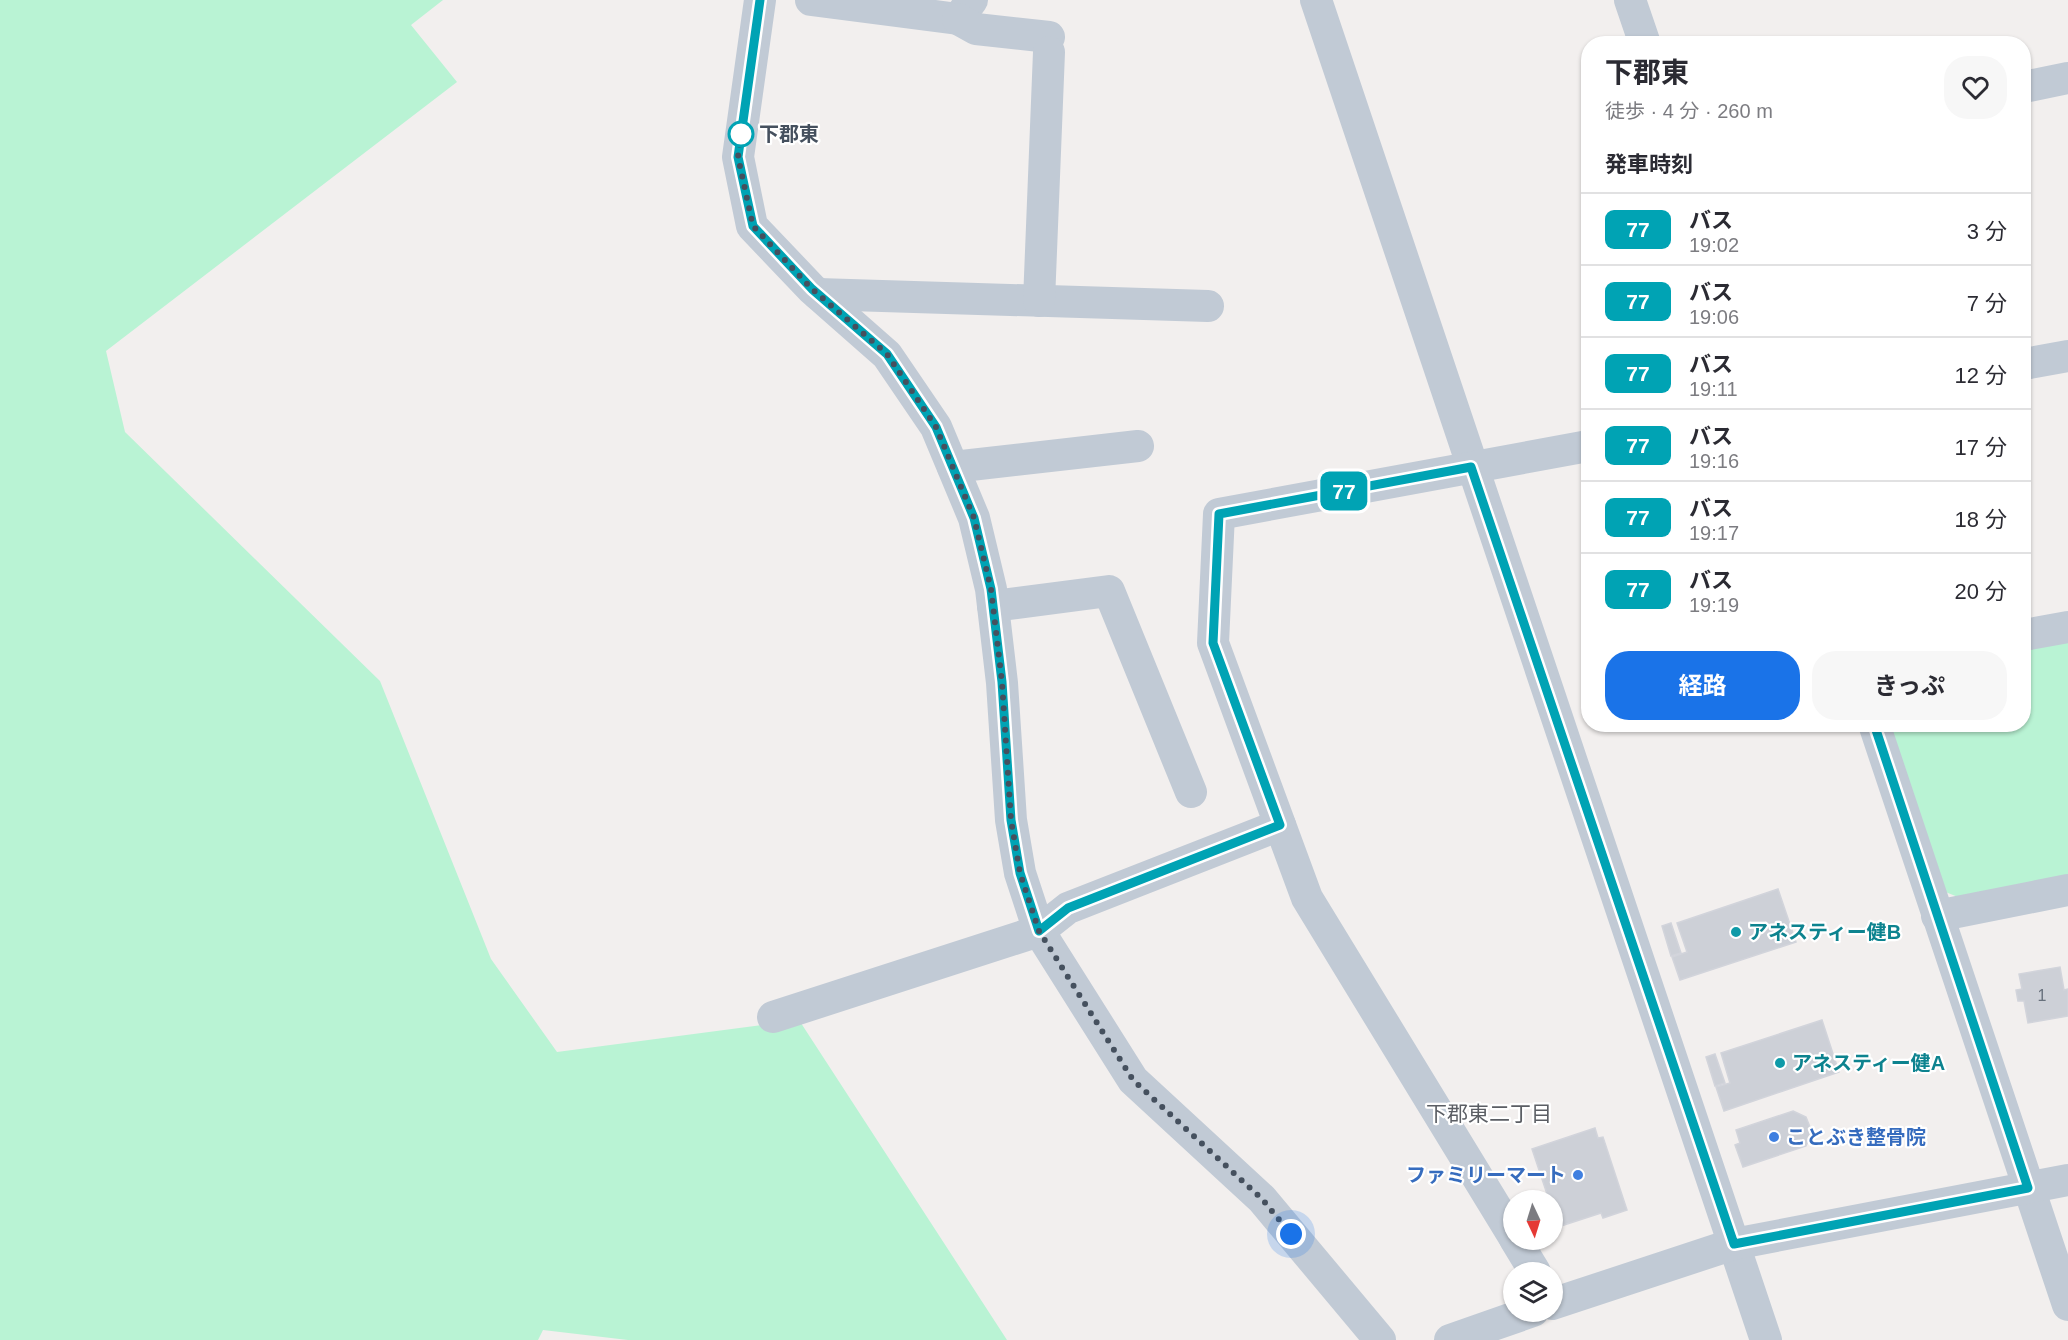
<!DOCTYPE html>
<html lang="ja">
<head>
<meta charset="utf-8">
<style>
  body { margin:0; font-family:Arial,"Noto Sans JP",sans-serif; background:#f7f7f7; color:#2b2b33; height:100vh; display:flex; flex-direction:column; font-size:22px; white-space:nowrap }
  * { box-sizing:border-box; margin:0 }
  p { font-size:20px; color:#7c7c81 }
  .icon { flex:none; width:33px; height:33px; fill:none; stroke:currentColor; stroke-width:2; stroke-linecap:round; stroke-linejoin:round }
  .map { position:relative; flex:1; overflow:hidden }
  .panel { position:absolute; left:1581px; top:36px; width:450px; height:696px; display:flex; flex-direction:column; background:#fff; border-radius:24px; box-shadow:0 2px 4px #0004 }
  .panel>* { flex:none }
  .badge { padding:0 12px; border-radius:9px; font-size:21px; line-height:39px }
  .needle { width:39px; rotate:176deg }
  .tools { position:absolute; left:1503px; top:1190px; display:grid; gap:12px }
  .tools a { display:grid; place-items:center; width:60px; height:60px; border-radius:50%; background:#fff; box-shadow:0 2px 4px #0004; font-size:30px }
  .you { position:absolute; width:30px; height:30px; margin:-15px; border:4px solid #fff; border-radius:50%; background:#1a73e8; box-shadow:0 0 0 9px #1a73e833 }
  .map>.badge { position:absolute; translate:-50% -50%; box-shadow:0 0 0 3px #fff }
  h2 { padding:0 24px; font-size:22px; line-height:54px }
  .round { display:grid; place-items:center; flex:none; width:63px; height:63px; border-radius:24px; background:#f7f7f7 }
  .overview { display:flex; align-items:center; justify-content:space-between; height:102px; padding:0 24px }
  h1 { font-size:28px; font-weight:700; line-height:45px }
  .action { display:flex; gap:12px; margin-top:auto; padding:12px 24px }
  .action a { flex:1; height:69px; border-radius:24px; background:#1a73e8; color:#fff; font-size:24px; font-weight:700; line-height:69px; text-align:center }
  .action a+a { background:#f7f7f7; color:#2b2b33 }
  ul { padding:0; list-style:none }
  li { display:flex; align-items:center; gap:18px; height:72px; padding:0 24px; border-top:2px solid #e1e1e2 }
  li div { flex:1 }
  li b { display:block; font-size:22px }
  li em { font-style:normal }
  li .badge { min-width:66px; font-weight:700; text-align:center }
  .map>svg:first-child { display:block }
  .green { fill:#b9f3d4 }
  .building { fill:#cdd0d7; stroke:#d2d4db; stroke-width:1.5 }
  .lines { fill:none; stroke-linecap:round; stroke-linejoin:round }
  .minor { stroke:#c1cad5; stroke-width:32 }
  .line-casing { stroke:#fff; stroke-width:14 }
  .line { stroke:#00a3b4; stroke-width:9 }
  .walk { stroke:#45505e; stroke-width:6; stroke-dasharray:0 10.8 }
  .stop-dot { fill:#fff; stroke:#00a3b4; stroke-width:3 }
  .culture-dot { fill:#0f9aa8; stroke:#fff; stroke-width:2 }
  .shop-dot { fill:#3f7fe0; stroke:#fff; stroke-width:2 }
  .labels { text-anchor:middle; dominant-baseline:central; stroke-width:4.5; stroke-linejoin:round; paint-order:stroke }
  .number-label { font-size:16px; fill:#67707c }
  .stop-label { font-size:20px; font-weight:bold; fill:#45505e; stroke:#fff; text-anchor:start }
  .culture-label { font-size:20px; font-weight:bold; fill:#0d838f; stroke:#fff; text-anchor:start }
  .shop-label { font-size:20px; font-weight:bold; fill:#366cbe; stroke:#fff; text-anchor:start }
  .neighbourhood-label { font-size:21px; fill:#5b5e64; stroke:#fff }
</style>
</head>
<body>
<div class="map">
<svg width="2068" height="1340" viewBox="0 0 2068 1340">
  <rect width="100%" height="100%" fill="#f2efee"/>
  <g class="green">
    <polygon points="0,0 443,0 411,25 457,82 106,351 125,432 380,681 491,959 557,1052 799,1020 1007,1340 628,1340 543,1330 538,1340 0,1340"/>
    <polygon points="2068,641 2068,877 1958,897 1943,891 1887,725 2024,724 2024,649"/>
  </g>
  <g class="building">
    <polygon points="1778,889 1796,942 1680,980 1672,957 1687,952 1677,923"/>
    <polygon points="1671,923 1681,953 1671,956 1662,926"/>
    <polygon points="2060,967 2064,990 2068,989 2068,1016 2028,1023 2024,1001 2018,1001 2016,990 2022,989 2019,974"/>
    <polygon points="1822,1020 1839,1072 1724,1111 1716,1087 1730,1083 1721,1053"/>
    <polygon points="1715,1054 1725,1083 1715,1086 1706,1057"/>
    <polygon points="1793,1111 1806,1117 1812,1132 1806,1146 1743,1167 1735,1145 1740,1143 1736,1130"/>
    <polygon points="1595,1128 1598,1138 1603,1137 1627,1210 1603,1218 1601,1213 1558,1227 1552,1200 1549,1200 1532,1149"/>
  </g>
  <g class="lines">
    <g class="minor">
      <polyline points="760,0 738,157 752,226 812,289 887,355 936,427 974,518 991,589 1002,683 1011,820 1020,873 1039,931 1133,1080 1262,1199 1380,1340"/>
      <polyline points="811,0 958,19 972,0"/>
      <polyline points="1316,0 1766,1340"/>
      <polyline points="1630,0 1645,44"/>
      <polyline points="958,19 976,29 1049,37"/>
      <polyline points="2024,87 2068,78"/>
      <polyline points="818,294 1208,306"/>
      <polyline points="1039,301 1049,52"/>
      <polyline points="2024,364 2068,356"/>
      <polyline points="953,467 1138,446"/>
      <polyline points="993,606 1109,591 1191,792"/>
      <polyline points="2024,635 2068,627"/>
      <polyline points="1874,724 2068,1305"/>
      <polyline points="1937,916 2068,890"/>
      <polyline points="773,1017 1039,931 1068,908 1280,825"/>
      <polyline points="1514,1237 1307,898 1213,643 1219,514 1588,446"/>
      <polyline points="1515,1239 1535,1272"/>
      <polyline points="1552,1304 1734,1244 2068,1180"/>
      <polyline points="1450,1340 1533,1311"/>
    </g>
  </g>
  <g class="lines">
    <g class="line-casing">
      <polyline id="line" points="760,0 738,157 753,226 812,289 887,354 936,427 974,518 991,589 1002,682 1011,820 1020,873 1039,931 1068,908 1280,825 1213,643 1219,514 1471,467 1734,1244 2028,1188 1874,724"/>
    </g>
    <use href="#line" class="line"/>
    <polyline class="walk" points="741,134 738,157 753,226 812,289 887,354 936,427 974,518 991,589 1002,682 1011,820 1020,873 1039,931 1133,1080 1262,1199 1291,1234"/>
  </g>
  <circle class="stop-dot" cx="741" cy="134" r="12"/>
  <g class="culture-dot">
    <circle cx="1736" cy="932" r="6"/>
    <circle cx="1780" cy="1063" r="6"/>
  </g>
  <g class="shop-dot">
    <circle cx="1774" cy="1137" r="6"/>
    <circle cx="1578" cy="1175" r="6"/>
  </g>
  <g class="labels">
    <g class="number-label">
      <text x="2042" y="995">1</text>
    </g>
    <g class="stop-label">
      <text x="759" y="134">下郡東</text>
    </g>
    <g class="culture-label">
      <text x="1748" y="932">アネスティー健B</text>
      <text x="1792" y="1063">アネスティー健A</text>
    </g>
    <g class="shop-label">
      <text x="1786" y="1137">ことぶき整骨院</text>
      <text x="1566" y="1175" text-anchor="end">ファミリーマート</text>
    </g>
    <g class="neighbourhood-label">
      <text x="1489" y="1113">下郡東二丁目</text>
    </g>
  </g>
</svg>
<div class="tools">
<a><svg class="needle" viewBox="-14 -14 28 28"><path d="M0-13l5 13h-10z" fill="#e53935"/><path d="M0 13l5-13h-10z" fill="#7c7c81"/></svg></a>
<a><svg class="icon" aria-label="layers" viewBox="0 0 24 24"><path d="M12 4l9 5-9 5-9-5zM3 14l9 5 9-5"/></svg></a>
</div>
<div class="you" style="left:1291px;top:1234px"></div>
<b class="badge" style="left:1344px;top:491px;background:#00a3b4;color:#fff">77</b>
<section class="panel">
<div class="overview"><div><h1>下郡東</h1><p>徒歩 · 4 分 · 260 m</p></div><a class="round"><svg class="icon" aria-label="heart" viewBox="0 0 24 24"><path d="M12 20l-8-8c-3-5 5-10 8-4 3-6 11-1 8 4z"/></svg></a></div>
<h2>発車時刻</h2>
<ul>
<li><span class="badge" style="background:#00a3b4;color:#fff">77</span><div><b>バス</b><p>19:02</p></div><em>3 分</em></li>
<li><span class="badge" style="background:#00a3b4;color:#fff">77</span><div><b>バス</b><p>19:06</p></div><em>7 分</em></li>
<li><span class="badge" style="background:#00a3b4;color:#fff">77</span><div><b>バス</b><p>19:11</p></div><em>12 分</em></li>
<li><span class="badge" style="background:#00a3b4;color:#fff">77</span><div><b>バス</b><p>19:16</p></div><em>17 分</em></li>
<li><span class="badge" style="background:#00a3b4;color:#fff">77</span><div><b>バス</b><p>19:17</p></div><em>18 分</em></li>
<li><span class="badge" style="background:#00a3b4;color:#fff">77</span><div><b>バス</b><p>19:19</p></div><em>20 分</em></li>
</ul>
<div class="action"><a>経路</a><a>きっぷ</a></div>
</section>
</div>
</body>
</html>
